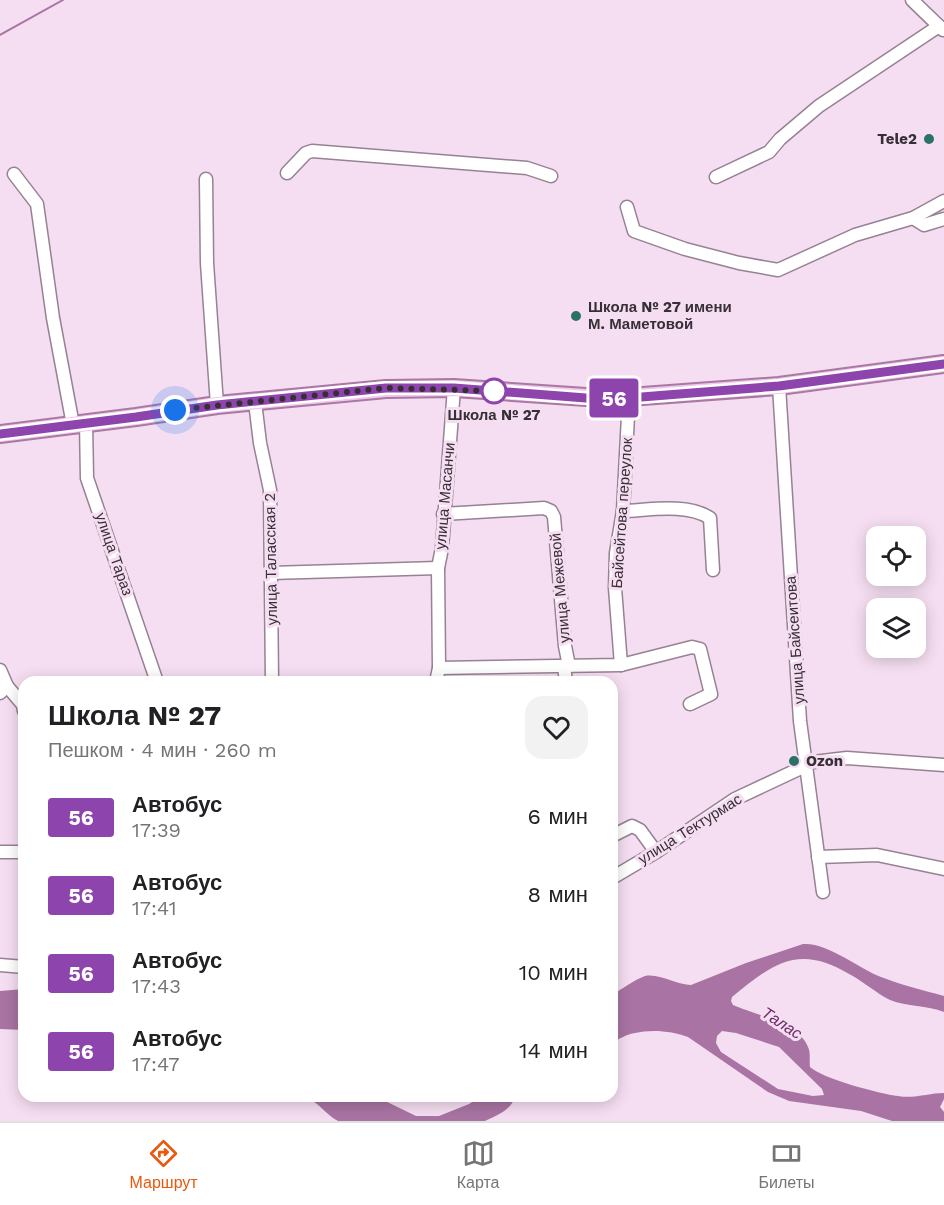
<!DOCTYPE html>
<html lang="ru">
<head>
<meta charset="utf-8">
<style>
  body { margin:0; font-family:"Work Sans",sans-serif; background:#f2f2f2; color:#202124; height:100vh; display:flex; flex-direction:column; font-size:22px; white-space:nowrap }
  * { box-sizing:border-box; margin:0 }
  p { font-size:20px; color:#757577 }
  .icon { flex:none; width:33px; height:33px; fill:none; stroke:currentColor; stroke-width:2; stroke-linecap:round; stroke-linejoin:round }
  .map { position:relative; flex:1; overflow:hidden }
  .details { position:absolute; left:18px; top:676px; width:600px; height:426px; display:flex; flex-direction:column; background:#fff; border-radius:18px; box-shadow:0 3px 15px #0003 }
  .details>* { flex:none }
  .badge { padding:0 12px; border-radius:4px; font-size:21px; line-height:39px }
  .buttons { position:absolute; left:866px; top:526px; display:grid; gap:12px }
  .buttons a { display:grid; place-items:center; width:60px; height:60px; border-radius:12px; background:#fff; box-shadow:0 3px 15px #0003; font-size:30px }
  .you { position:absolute; width:30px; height:30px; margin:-15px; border:4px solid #fff; border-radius:50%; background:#1a73e8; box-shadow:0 0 0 9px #1a73e833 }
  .map>.badge { position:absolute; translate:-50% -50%; box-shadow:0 0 0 3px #fff }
  .round { display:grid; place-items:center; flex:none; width:63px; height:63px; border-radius:18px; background:#f2f2f2 }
  .overview { display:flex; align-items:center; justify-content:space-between; height:102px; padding:0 30px }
  h1 { font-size:28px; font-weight:700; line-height:45px }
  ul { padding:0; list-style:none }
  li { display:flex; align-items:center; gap:18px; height:78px; padding:0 30px }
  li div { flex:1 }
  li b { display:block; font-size:22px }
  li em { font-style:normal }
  li .badge { min-width:66px; font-weight:700; text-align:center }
  .tab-bar { display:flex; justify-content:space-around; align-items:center; height:84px; border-top:2px solid #e0e0e0; background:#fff; font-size:16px; color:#757577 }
  .tab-bar a { display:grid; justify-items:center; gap:3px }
  .tab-bar .current { color:#ea580c }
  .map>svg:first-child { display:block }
  .water { fill:#a974a3; fill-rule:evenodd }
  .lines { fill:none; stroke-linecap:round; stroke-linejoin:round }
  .stream { stroke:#a974a3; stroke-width:2 }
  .minor-casing { stroke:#968293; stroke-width:15 }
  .major-casing { stroke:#a979a4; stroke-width:20 }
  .minor { stroke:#fff; stroke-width:12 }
  .major { stroke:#f1c7ec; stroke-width:16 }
  .line-casing { stroke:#fff; stroke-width:14 }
  .line { stroke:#8e44ad; stroke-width:9 }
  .walk { stroke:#372f36; stroke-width:6; stroke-dasharray:0 10.8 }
  .poi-dot { fill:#2b7165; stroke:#f5def1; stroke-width:2 }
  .stop-dot { fill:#fff; stroke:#8e44ad; stroke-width:3 }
  .labels { text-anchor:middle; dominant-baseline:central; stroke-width:6; stroke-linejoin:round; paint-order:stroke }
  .poi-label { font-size:15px; font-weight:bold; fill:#372f36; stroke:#f5def1; text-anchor:start }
  .stop-label { font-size:15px; font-weight:bold; fill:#372f36; stroke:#f5def1 }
  .street-label { font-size:15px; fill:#372f36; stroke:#f5def1 }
  .water-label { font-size:16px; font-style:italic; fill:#6c2a67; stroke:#f5def1 }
</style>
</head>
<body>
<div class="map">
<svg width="944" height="1121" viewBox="0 0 944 1121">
  <rect width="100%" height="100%" fill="#f5def1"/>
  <g class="water">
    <path d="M803,944c24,-2 55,24 78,33 20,8 42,13 63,19v16c-17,-7 -37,-5 -54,-12 -14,-7 -26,-18 -39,-25 -53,-32 -77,-12 -119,22l-1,4 2,4c20,9 67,19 75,42 3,6 1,14 2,20 11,11 70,27 88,29 16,3 31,-3 46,-3v6l-4,8 4,5v9h-52l-31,-10 -72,-10 -21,-9 -80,-55c-15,-6 -37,-8 -53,-4 -8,1 -16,6 -23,10v-48c10,-6 22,-15 33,-19 14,-3 32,9 46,9l55,-22zM722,1031l14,2 43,14 43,42 2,6 -11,1 -35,-7 -57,-37 -5,-9 1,-7z"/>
    <polygon points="24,989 24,1030 0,1029 0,991"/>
    <path d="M305,1097h72l39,19h23l30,-12 11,-7h35c-5,14 -17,18 -30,24h-147c-13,-7 -19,-19 -33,-24z"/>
  </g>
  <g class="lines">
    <polyline class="stream" points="0,35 63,0"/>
    <g class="minor-casing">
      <g id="minor">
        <polyline points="912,0 943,30"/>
        <polyline points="287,173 306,153 312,151 527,168 551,176"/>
        <polyline points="14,174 37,204 53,318 73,425"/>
        <polyline points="716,177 769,152 780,139 819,106 939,26"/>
        <polyline points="206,179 207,263 217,405"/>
        <polyline points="627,207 634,231 685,249 739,263 778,270 855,235 913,218 944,201"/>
        <polyline points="913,218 924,225 944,219"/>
        <polyline points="779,386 800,721 823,892"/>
        <polyline points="255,402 260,443 270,490 272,682"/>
        <polyline points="86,423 87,478 157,682"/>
        <path d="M623,511c27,-1 64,-8 87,7l3,52"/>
        <polyline points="443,514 544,508 551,511 554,517 565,646 569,666"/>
        <polyline points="271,573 438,568"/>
        <polyline points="621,665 615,588 616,553 623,511 629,397"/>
        <polyline points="564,666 566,682"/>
        <polyline points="439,668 621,665 692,647 700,649 711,694 690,704"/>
        <polyline points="0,670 7,686"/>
        <polyline points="436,682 439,668 438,568 442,548 454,388"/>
        <polyline points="0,693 7,686 23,705 24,711"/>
        <polyline points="612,836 632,826 640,830 656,852"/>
        <polyline points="0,852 24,852"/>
        <polyline points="818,857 877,855 944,869"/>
        <polyline points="612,878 656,852 735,799 801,768 805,763 847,758 944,765"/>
        <polyline points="0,965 24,967"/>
      </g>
    </g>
    <g class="major-casing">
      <polyline id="major" points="0,434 136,417 217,405 386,389 454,388 586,397 629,397 779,386 944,364"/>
    </g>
    <use href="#minor" class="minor"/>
    <use href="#major" class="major"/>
  </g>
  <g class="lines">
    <g class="line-casing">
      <polyline id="line" points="0,434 136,417 217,405 386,388 454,388 586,398 629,398 779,386 944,364"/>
    </g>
    <use href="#line" class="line"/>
    <polyline class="walk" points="175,410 386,388 498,391 494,391"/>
  </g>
  <g class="poi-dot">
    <circle cx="929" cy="139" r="6"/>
    <circle cx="576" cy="316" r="6"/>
    <circle cx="794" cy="761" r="6"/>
  </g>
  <circle class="stop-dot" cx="494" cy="391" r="12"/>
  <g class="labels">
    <g class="poi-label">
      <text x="917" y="139" text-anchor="end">Tele2</text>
      <text x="588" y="307">Школа № 27 имени<tspan x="588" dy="17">М. Маметовой</tspan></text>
      <text x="806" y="761">Ozon</text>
    </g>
    <g class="stop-label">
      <text x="494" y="415">Школа № 27</text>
    </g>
    <g class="street-label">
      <text transform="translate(445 496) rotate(-85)">улица Масанчи</text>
      <text transform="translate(622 513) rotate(-86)">Байсейтова переулок</text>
      <text transform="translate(114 554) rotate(71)">улица Тараз</text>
      <text transform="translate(271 559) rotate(-91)">улица Таласская 2</text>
      <text transform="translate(560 588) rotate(-95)">улица Межевой</text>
      <text transform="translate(795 640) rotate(-94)">улица Байсеитова</text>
      <text transform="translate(690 829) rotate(-32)">улица Тектурмас</text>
    </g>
    <g class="water-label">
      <text transform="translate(782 1023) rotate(33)">Талас</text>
    </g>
  </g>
</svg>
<div class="buttons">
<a><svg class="icon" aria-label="locate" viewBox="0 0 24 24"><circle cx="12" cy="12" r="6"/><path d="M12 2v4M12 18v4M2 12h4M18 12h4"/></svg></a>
<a><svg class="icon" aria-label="layers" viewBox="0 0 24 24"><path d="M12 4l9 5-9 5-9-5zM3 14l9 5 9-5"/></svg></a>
</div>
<div class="you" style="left:175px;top:410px"></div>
<b class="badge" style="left:614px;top:398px;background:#8e44ad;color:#fff">56</b>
<section class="details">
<div class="overview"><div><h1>Школа № 27</h1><p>Пешком · 4 мин · 260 m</p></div><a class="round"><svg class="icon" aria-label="heart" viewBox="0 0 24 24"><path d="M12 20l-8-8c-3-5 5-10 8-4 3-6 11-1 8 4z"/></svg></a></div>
<ul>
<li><span class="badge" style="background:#8e44ad;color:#fff">56</span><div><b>Автобус</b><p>17:39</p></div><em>6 мин</em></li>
<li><span class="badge" style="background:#8e44ad;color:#fff">56</span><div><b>Автобус</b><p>17:41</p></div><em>8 мин</em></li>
<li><span class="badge" style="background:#8e44ad;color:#fff">56</span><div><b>Автобус</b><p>17:43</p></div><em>10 мин</em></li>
<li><span class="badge" style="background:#8e44ad;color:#fff">56</span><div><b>Автобус</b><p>17:47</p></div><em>14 мин</em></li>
</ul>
</section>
</div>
<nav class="tab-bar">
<a class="current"><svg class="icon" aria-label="directions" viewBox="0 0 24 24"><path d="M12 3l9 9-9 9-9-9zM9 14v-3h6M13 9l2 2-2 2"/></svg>Маршрут</a>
<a><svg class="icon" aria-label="map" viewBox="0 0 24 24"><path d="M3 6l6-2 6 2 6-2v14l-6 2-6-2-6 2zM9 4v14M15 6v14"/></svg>Карта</a>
<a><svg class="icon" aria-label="tickets" viewBox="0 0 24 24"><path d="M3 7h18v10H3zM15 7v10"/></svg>Билеты</a>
</nav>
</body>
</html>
